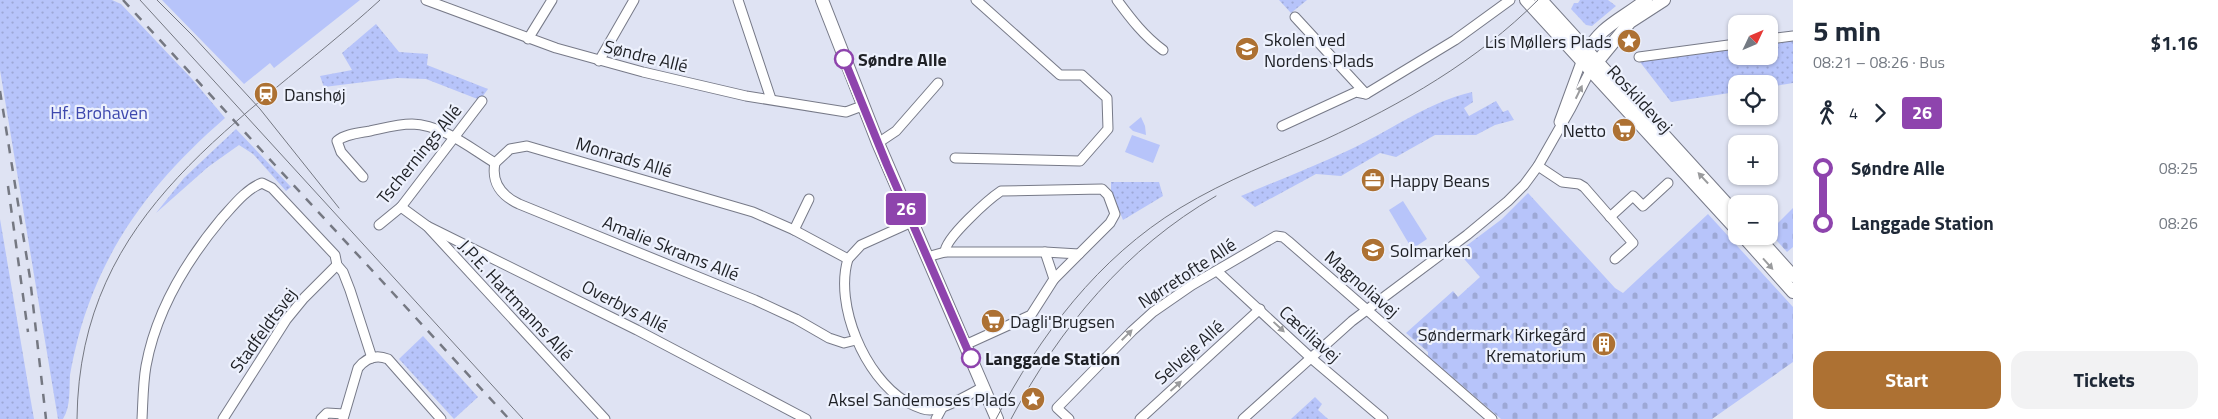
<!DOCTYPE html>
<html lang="en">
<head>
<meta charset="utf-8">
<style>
  body { margin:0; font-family:"Titillium Web",sans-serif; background:#f2f2f3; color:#1f2937; height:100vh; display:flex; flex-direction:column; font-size:19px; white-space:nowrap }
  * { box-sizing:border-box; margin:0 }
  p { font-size:16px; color:#747a83 }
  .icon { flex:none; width:28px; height:28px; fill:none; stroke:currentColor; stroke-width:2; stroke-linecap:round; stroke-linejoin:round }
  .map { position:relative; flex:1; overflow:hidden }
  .panel { display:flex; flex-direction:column; background:#fff; width:425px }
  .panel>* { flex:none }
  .badge { padding:0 10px; border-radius:4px; font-size:18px; line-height:32px }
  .needle { width:32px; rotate:46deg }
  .controls { position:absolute; left:1728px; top:15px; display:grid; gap:10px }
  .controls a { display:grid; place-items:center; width:50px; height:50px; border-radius:10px; background:#fff; box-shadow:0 1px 4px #0004; font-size:25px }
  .map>.badge { position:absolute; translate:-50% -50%; box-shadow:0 0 0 2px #fff }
  .legs { display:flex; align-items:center; gap:8px; height:55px; padding:0 20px; font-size:16px }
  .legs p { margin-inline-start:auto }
  .overview { display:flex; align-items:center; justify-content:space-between; height:85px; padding:0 20px }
  h1 { font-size:28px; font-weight:700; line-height:38px }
  .action { display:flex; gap:10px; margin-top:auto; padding:10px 20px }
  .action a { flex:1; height:58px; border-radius:15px; background:#ad7133; color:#fff; font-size:20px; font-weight:700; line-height:58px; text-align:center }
  .action a+a { background:#f2f2f3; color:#1f2937 }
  ul { padding:0 20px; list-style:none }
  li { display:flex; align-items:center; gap:18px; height:55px; font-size:19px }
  li i { display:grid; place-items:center; width:8px; height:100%; margin:0 6px; background:currentColor }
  li i::after { content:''; width:12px; height:12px; margin:-6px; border:4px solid; border-radius:50%; background:#fff }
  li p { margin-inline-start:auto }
  li:first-child i { background:linear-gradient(#0000 50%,currentColor 0) }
  li:last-child i { background:linear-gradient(currentColor 50%,#0000 0) }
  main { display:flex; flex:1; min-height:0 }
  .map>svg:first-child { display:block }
  .grass { fill:#b7c4fa }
  .cemetery { fill:url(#cemetery-stones) }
  .park { fill:url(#park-dots) }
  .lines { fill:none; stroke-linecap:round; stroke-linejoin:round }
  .street-casing { stroke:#777a88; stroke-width:11 }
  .secondary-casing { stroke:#777a88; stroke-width:14 }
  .street { stroke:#fff; stroke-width:9 }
  .secondary { stroke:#fff; stroke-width:12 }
  .tram { stroke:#757882; stroke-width:1 }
  .rail { stroke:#757882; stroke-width:2.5; stroke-dasharray:9 9; stroke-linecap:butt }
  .oneway { fill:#9a9b9d }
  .line-1-casing { stroke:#fff; stroke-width:11 }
  .line-1 { stroke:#8e44ad; stroke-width:8 }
  .stop-1-dot { fill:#fff; stroke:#8e44ad; stroke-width:2.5 }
  .labels { text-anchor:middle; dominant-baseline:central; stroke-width:4.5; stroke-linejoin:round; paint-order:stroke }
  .poi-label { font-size:18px; fill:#1f2126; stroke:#edf1fd; text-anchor:start }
  .street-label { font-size:18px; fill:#1f2126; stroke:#edf1fd }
  .stop-label { font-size:18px; font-weight:bold; fill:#1f2126; stroke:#edf1fd; text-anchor:start }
  .park-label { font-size:18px; fill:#3e49ae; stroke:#edf1fd }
</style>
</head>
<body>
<main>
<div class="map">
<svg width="1793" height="419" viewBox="0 0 1793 419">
  <defs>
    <pattern id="cemetery-stones" width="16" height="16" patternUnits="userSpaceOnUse" patternTransform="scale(1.25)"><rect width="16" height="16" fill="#b7c4fa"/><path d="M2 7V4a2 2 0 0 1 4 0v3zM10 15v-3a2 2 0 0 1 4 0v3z" fill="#9da8d6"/></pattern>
    <pattern id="park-dots" width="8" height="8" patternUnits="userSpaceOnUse" patternTransform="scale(1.25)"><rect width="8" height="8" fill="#b7c4fa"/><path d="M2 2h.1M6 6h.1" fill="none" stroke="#9da8d6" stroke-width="1.8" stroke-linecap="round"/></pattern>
  </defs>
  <rect width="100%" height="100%" fill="#dfe3f3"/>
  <g class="grass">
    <polygon points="162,0 360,0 274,68 270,63 244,84"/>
    <polygon points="1141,117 1145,126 1146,135 1133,131 1129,127"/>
    <polygon points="1132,135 1160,145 1153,163 1125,152"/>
    <polygon points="1403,201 1427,239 1412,249 1389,210"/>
  </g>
  <g class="cemetery">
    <polygon points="1528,193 1615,288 1623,293 1708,214 1793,307 1793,362 1712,419 1501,419 1428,356 1428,352 1406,333 1453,291 1458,297 1480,277 1458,252 1502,219"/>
    <polygon points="1793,208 1793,247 1787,252 1769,232"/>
  </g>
  <g class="park">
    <path d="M0,0h112l9,4 71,75 33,39c-71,62 -122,127 -147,220 -3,12 -6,25 -8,37 -1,15 1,31 -7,44h-5l-58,-349z"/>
    <polygon points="1279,0 1307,0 1291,13"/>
    <polygon points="1580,0 1608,0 1616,6 1592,26 1586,25 1571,9 1574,3 1578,3"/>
    <polygon points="376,24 399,52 428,54 427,65 488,89 480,100 426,79 397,78 324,87 320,76 352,70 342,53"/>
    <polygon points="1793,40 1793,83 1769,87 1769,84 1736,84 1736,92 1671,102 1640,62 1736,49 1736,56 1769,56 1769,44"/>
    <path d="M1472,92l1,10 -9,6 5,8 27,-15 7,11 5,-2 6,10 -19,5 -19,10h-41l-39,22 -16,-4 -39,23 -25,-2 -61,33 -14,-11c35,-15 72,-29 106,-45 43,-20 79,-48 125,-59z"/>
    <polygon points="236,129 291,187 286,191 253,154 239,145 208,167 156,213 184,178"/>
    <polygon points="1111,182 1159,182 1163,196 1123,220 1111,190"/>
    <polygon points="0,219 31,402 34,419 0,419"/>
    <polygon points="423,336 478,397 454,419 399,359"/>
    <polygon points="1315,397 1322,404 1318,410 1328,419 1291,419"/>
  </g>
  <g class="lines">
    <g class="street-casing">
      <g id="street">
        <polyline points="426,0 556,48 643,72 746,96 846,112 862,106"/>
        <polyline points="738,0 771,99"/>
        <path d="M1117,0c14,19 27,36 46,50"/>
        <polyline points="1295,17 1366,94"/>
        <polyline points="528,39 552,0"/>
        <polyline points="1769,39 1793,36"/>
        <polyline points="1639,57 1736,44"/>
        <polyline points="599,61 634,0"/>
        <polyline points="1559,122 1581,62"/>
        <polyline points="1282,126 1356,92 1366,94 1455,40 1510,0"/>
        <polyline points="878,143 896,131 938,83"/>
        <polyline points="955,158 1080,161 1108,129 1107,98 1082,75 1060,75 976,0"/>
        <path d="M495,163c-4,20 7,33 24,41l236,96 41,19 33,19 15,5 12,-3"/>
        <polyline points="1538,166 1562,182 1579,184 1584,187 1633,243 1615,259"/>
        <path d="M363,177l-22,-25 -4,-11c8,-7 22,-8 33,-10 14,-3 28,-7 42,-7 31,1 58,24 83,39l15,-14 17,-3 226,66 41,18 54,29 13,-14 51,-23"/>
        <polyline points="401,207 427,226 605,419"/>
        <polyline points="1610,217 1633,196 1643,206 1668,183"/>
        <polyline points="379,225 401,207 482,101"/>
        <polyline points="427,226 637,330 806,419"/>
        <polyline points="794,230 809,199"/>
        <path d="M945,252c0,-14 44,-53 56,-61l101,-2 6,6 7,19 -5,9 -56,56 -23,36 -66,30"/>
        <polyline points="1045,252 1054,279"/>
        <polyline points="927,257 945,252 1045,252 1079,254"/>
        <path d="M848,259c-14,46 17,118 57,142 8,4 16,9 25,9 15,-1 40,-16 53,-23"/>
        <polyline points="1217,271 1311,358 1383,419"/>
        <path d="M142,419c1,-18 1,-36 4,-53 10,-55 41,-106 76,-148 11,-12 24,-29 40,-35l10,5 63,67 2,10 6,7 7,18 22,68"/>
        <polyline points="223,419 286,320 304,298 337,265"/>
        <polyline points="321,419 327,413 344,414"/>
        <path d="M343,419l15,-51c8,-10 18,-14 30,-9l53,60"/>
        <polyline points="936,419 943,406"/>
        <polyline points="1069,419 1057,408 1132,331 1153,312 1192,285 1276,236 1283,237 1288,241 1492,419"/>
        <polyline points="1140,419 1260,309"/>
        <polyline points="1243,419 1352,321 1467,235 1508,201 1524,185 1538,166 1571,108 1590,71"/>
      </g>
    </g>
    <g class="secondary-casing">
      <g id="secondary">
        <polyline points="822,0 878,143 997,419"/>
        <polyline points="1526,0 1736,229"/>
        <polyline points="1541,0 1736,214"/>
        <path d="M1585,55c16,-30 36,-35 61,-55"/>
        <polyline points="1593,67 1630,22 1664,0"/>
        <polyline points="1743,236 1793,292"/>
        <polyline points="1757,236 1793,276"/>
      </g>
    </g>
    <use href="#street" class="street"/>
    <use href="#secondary" class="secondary"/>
    <g class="tram">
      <polyline points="140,0 523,419"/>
      <polyline points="157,0 193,36 260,109 339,208"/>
      <path d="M77,419c2,-211 166,-294 303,-419"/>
      <path d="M996,419c44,-84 102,-161 184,-211 46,-28 96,-47 144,-68 78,-36 153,-79 214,-140"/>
      <path d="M1011,419c49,-92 115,-171 205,-223"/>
    </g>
    <g class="rail">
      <polyline points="123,0 509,419"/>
      <polyline points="0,91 30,278 46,419"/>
      <polyline points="8,186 28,332"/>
    </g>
  </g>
  <defs><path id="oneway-solid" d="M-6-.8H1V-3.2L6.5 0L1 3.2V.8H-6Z" transform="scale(1.25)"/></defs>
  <g class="oneway">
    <use href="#oneway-solid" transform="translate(1579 92) rotate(-64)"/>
    <use href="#oneway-solid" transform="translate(1703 178) rotate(-133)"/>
    <use href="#oneway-solid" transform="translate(1768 264) rotate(48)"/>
    <use href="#oneway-solid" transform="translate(1279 327) rotate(43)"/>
    <use href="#oneway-solid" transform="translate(1127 335) rotate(-45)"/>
    <use href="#oneway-solid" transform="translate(1176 386) rotate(-42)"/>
  </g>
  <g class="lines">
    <g class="line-1-casing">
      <polyline id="line-1" points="844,59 887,165 971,358"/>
    </g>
    <use href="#line-1" class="line-1"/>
  </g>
  <defs>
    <g id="sight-disc" transform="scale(1.25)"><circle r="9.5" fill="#ad7133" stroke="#edf1fd"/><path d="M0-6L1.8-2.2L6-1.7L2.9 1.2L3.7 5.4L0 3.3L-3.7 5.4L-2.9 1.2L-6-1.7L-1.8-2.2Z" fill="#fff"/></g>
    <g id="school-disc" transform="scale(1.25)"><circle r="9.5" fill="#ad7133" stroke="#edf1fd"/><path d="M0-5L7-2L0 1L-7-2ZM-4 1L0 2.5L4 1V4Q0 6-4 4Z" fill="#fff"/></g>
    <g id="station-disc" transform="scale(1.25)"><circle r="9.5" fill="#ad7133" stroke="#edf1fd"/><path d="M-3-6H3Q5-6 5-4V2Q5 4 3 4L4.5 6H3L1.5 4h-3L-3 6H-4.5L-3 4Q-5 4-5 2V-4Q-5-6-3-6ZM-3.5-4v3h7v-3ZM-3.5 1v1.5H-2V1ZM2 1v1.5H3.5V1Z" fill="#fff"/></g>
    <g id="supermarket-disc" transform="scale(1.25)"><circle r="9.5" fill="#ad7133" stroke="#edf1fd"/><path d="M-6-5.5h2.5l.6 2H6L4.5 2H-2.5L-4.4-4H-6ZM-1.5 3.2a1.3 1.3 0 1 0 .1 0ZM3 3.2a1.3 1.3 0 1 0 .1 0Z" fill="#fff"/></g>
    <g id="office-disc" transform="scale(1.25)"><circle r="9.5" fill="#ad7133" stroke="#edf1fd"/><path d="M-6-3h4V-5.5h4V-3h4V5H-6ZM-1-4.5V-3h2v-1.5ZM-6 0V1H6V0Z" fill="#fff"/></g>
    <g id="building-disc" transform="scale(1.25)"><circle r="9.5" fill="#ad7133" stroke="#edf1fd"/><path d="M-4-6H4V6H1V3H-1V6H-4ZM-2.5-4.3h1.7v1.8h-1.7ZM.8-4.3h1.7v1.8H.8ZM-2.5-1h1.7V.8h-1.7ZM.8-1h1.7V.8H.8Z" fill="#fff"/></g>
  </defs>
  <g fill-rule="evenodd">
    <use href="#sight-disc" x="1629" y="41"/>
    <use href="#school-disc" x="1247" y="49"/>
    <use href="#station-disc" x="266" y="94"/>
    <use href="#supermarket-disc" x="1624" y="130"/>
    <use href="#office-disc" x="1373" y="180"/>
    <use href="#school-disc" x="1373" y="250"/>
    <use href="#supermarket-disc" x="993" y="321"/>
    <use href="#building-disc" x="1604" y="344"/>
    <use href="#sight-disc" x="1033" y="399"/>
  </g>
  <g class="stop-1-dot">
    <circle cx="844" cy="59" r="9"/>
    <circle cx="971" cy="358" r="9"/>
  </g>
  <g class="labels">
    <g class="poi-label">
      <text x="1264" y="39">Skolen ved<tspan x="1264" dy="21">Nordens Plads</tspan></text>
      <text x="1612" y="41" text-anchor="end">Lis Møllers Plads</text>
      <text x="284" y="94">Danshøj</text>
      <text x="1606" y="130" text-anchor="end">Netto</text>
      <text x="1390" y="180">Happy Beans</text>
      <text x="1390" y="250">Solmarken</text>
      <text x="1010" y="321">Dagli'Brugsen</text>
      <text x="1586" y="334" text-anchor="end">Søndermark Kirkegård<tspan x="1586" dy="21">Krematorium</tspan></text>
      <text x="1016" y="399" text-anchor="end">Aksel Sandemoses Plads</text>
    </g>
    <g class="street-label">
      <text transform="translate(646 56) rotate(14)">Søndre Allé</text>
      <text transform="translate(1640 99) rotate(47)">Roskildevej</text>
      <text transform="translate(419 154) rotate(-51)">Tschernings Allé</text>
      <text transform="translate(624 157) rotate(17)">Monrads Allé</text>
      <text transform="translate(671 248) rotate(22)">Amalie Skrams Allé</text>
      <text transform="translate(1187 273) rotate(-33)">Nørretofte Allé</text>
      <text transform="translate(1362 284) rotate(41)">Magnoliavej</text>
      <text transform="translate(516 300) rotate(47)">J.P.E. Hartmanns Allé</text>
      <text transform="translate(625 306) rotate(27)">Overbys Allé</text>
      <text transform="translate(263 330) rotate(-54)">Stadfeldtsvej</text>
      <text transform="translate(1310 334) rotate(42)">Cæciliavej</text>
      <text transform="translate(1189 352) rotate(-42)">Selveje Allé</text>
    </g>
    <g class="stop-label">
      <text x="858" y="59">Søndre Alle</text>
      <text x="985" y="358">Langgade Station</text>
    </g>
    <g class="park-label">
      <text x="99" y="112">Hf. Brohaven</text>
    </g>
  </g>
</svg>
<div class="controls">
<a><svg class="needle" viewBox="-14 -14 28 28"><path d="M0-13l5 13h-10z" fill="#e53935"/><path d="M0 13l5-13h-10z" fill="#747a83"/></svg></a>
<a><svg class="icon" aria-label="locate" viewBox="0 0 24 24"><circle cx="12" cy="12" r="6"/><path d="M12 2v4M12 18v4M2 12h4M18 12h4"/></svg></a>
<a>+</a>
<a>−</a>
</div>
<b class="badge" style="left:906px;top:209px;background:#8e44ad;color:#fff">26</b>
</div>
<section class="panel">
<div class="overview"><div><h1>5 min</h1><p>08:21 – 08:26 · Bus</p></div><b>$1.16</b></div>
<div class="legs"><svg class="icon" aria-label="walk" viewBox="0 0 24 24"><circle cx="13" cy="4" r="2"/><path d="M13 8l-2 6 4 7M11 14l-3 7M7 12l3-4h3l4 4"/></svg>4<svg class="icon" aria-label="forward" viewBox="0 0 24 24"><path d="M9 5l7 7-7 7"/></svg><b class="badge" style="background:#8e44ad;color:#fff">26</b></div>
<ul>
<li><i style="color:#8e44ad"></i><b>Søndre Alle</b><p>08:25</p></li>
<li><i style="color:#8e44ad"></i><b>Langgade Station</b><p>08:26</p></li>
</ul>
<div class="action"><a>Start</a><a>Tickets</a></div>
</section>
</main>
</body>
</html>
